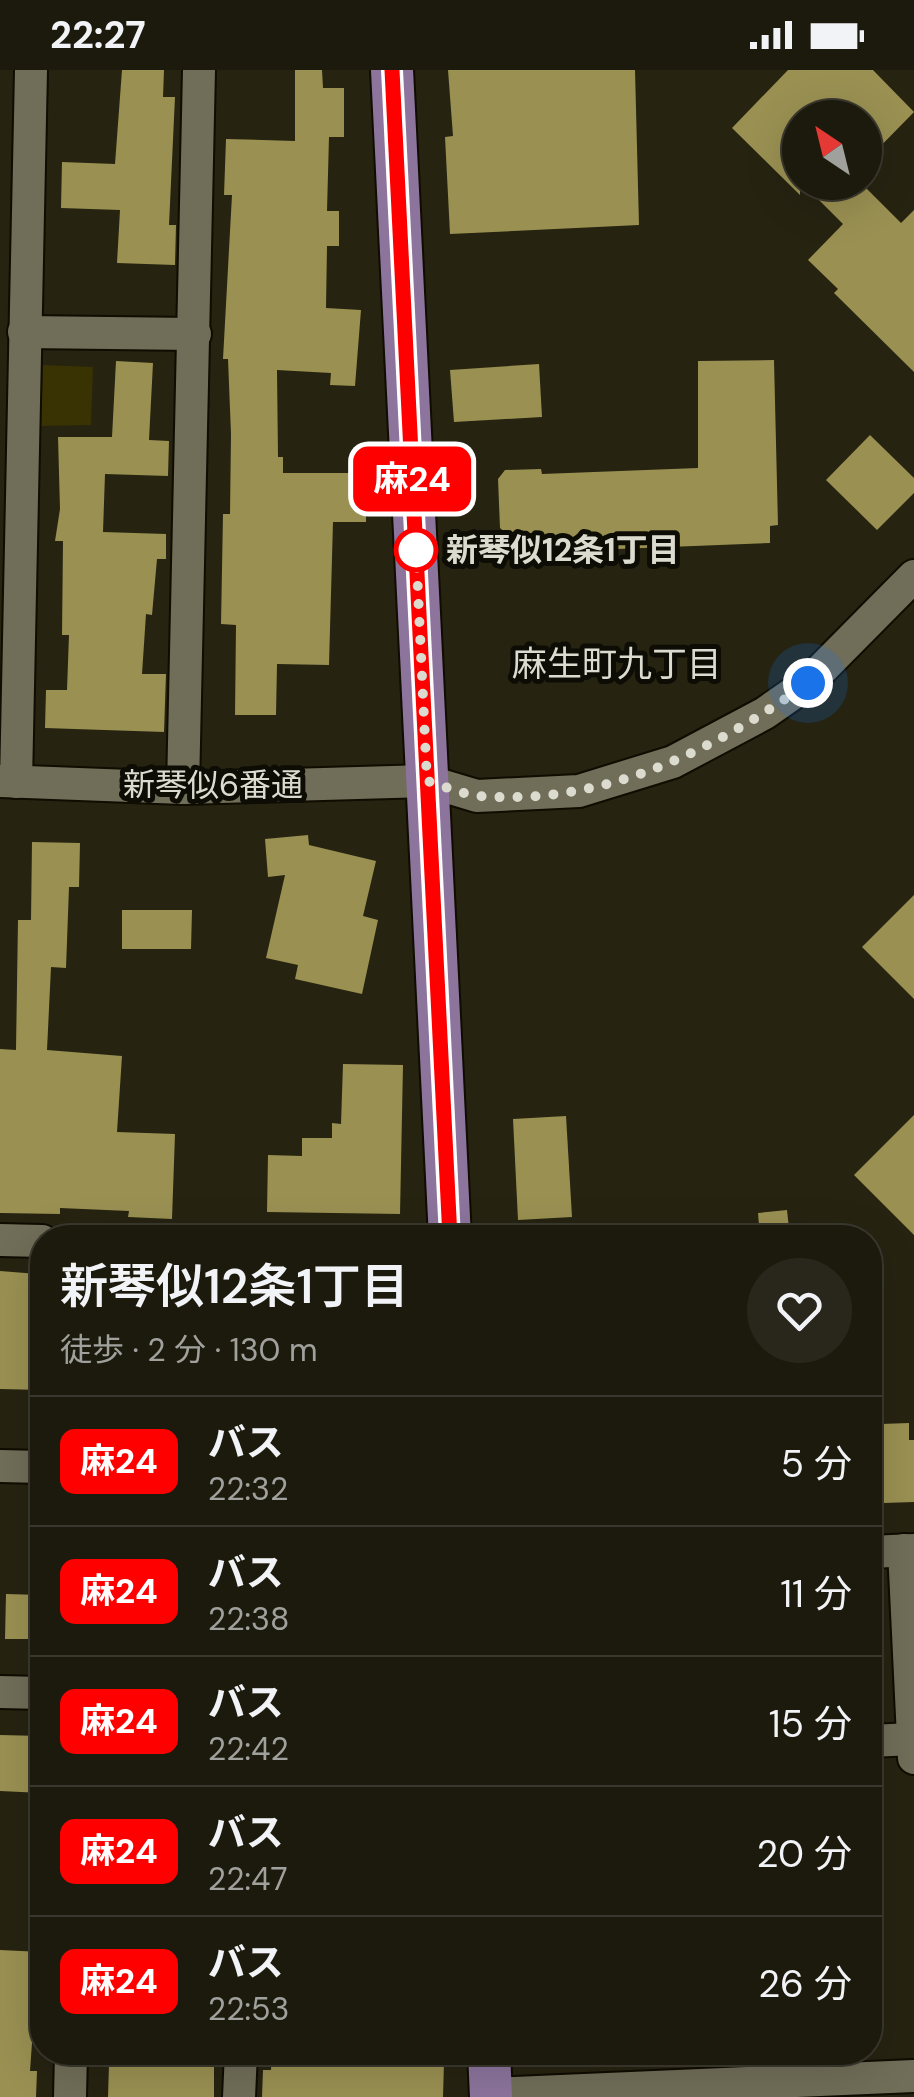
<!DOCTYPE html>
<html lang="ja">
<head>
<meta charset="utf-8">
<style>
  body { margin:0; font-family:"DM Sans","Noto Sans JP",sans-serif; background:#29271b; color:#f1f3f6; height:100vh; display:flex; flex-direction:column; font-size:38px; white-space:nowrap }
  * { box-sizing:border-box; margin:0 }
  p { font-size:32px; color:#a0a19d }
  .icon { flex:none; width:55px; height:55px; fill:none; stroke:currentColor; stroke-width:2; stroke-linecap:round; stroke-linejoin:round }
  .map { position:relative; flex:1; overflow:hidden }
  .panel { position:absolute; left:30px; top:1155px; width:852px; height:840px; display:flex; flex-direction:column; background:#1c1a0d; border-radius:40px; box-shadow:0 10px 40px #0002,0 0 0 2px #3a382e }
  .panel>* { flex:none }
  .badge { padding:0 20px; border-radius:15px; font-size:35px; line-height:65px }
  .needle { width:65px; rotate:325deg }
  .buttons { position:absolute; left:782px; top:30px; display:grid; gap:20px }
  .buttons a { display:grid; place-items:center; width:100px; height:100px; border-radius:50%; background:#1c1a0d; box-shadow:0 10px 40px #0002,0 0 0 2px #3a382e; font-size:50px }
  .you { position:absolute; width:50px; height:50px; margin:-25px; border:8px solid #fff; border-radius:50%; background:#1a73e8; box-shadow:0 0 0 15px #1a73e833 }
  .map>.badge { position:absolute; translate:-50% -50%; box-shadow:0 0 0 5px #fff }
  .round { display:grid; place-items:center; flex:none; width:105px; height:105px; border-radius:52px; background:#29271b }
  .headline { display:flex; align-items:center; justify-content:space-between; height:170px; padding:0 30px }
  h1 { font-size:48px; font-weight:600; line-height:75px }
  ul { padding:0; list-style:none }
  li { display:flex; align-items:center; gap:30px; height:130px; padding:0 30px; border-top:2px solid #3a382e }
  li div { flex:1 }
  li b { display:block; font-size:38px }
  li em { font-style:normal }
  li .badge { min-width:110px; font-weight:700; text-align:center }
  .status { display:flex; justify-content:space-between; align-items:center; height:70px; padding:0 50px; background:#1c1a0d; direction:ltr }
  .status svg { height:28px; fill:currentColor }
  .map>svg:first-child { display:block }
  .green { fill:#393202 }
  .building { fill:#9a9052 }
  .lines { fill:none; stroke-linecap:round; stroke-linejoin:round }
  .minor-casing { stroke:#0f0c00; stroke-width:36 }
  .major-casing { stroke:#0f0c00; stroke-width:46 }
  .minor { stroke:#706d58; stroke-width:32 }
  .major { stroke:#8c749c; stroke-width:42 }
  .line-casing { stroke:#fff; stroke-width:22 }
  .line { stroke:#f00; stroke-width:15 }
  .walk { stroke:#dcdbcf; stroke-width:10; stroke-dasharray:0 18 }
  .stop-dot { fill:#fff; stroke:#f00; stroke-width:5 }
  .labels { text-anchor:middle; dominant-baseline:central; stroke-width:10; stroke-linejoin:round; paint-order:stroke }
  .stop-label { font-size:32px; font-weight:bold; fill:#dcdbcf; stroke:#0d0c05; text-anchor:start }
  .street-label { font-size:32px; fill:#dcdbcf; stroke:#0d0c05 }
  .neighbourhood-label { font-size:35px; fill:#dcdbcf; stroke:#0d0c05 }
</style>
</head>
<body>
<div class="status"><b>22:27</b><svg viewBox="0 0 49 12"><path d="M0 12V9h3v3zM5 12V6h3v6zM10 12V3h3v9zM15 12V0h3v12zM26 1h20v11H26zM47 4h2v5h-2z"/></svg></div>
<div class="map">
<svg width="914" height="2027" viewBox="0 0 914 2027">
  <rect width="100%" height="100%" fill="#262311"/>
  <polygon class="green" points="43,295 93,297 91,355 41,356"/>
  <g class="building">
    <polygon points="122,0 164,0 163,27 175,27 169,155 176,155 175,195 117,193 120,140 61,138 62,92 115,94"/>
    <polygon points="295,0 322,0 323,18 344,18 344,67 329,67 327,141 339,141 339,176 327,176 326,238 361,240 355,316 330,315 331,303 277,300 278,387 283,387 283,403 366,403 366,452 333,452 329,595 277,594 276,645 235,645 236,555 221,554 223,444 230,444 231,364 228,289 223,289 232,125 224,125 226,69 295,71"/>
    <polygon points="448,0 635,0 639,155 450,164 445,67 453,66"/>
    <polygon points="788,0 873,0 914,42 865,92 865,48 800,48 800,125 732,58"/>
    <polygon points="801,112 860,112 901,153 914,140 914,302 834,223 838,219 808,190 843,154"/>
    <polygon points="774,290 778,455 770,456 770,473 516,483 516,472 500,458 498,409 505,400 541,399 542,404 698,398 698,291"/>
    <polygon points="116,291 153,293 149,370 169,371 168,406 105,404 103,462 166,464 166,489 157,489 152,545 146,544 142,604 166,604 164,662 45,658 46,620 67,620 69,565 62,565 63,471 55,471 60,439 58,367 112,367"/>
    <polygon points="539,294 542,347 454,352 450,300"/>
    <polygon points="870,365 914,408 914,423 877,460 826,410"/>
    <polygon points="308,765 309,775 376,791 363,846 378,850 362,924 295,909 298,895 266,888 285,805 268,807 265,769"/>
    <polygon points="32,772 80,773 79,817 69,817 66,898 51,897 47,980 122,986 117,1062 175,1064 172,1149 128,1147 129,1141 60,1138 60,1144 0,1143 0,979 16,980 18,850 31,850"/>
    <polygon points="914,825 914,929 862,877"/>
    <polygon points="122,840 192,840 191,879 122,879"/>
    <polygon points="343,994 403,995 400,1144 267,1142 268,1085 302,1086 302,1068 332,1068 332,1053 341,1054"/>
    <polygon points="914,1045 914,1165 854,1105"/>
    <polygon points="566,1046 572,1147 518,1150 513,1049"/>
    <polygon points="787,1140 790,1168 760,1168 758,1143"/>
    <polygon points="0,1201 38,1204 32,1284 42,1284 42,1320 0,1319"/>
    <polygon points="909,1353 909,1370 914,1370 914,1432 884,1433 881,1354"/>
    <polygon points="6,1524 42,1525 42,1569 5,1569"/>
    <polygon points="0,1665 42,1666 42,1723 0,1721"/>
    <polygon points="0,1880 42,1882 42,1918 36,1917 30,2001 37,2001 36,2027 0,2027"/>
    <polygon points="272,1982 332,1982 331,1990 444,1992 443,2027 262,2027 263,2000 271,2000"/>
    <polygon points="109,1994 214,1997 214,2027 108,2027"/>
  </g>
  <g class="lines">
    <g class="minor-casing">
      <g id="minor">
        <polyline points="24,262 195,264"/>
        <polyline points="0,711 183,718 427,711 477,726 579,721 673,692 765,643 808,613 914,506"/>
        <polyline points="16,712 31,0"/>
        <polyline points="183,718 199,0"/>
        <polyline points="0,1170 42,1171"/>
        <polyline points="0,1396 42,1397"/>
        <polyline points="904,1480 914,1688"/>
        <polyline points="870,1482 914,1480"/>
        <polyline points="0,1622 42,1623"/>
        <polyline points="870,1671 913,1669"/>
        <polyline points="491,2024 914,2006"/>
        <polyline points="70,2027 71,1982"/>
        <polyline points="239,2027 241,1982"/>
      </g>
    </g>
    <g class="major-casing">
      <g id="major">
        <polyline points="392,0 450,1168"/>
        <polyline points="489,1982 491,2027"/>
      </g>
    </g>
    <use href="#minor" class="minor"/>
    <use href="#major" class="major"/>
  </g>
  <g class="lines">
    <g class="line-casing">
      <polyline id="line" points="392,0 450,1168"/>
    </g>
    <use href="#line" class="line"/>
    <path class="walk" d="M416,480l11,231c16,5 35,13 52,15 122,10 233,-44 329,-113"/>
  </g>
  <circle class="stop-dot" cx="416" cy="480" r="20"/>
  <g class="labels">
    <g class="stop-label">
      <text x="446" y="480">新琴似12条1丁目</text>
    </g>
    <g class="street-label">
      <text x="213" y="715">新琴似6番通</text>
    </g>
    <g class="neighbourhood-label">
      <text x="617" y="594">麻生町九丁目</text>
    </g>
  </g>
</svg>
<div class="buttons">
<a><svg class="needle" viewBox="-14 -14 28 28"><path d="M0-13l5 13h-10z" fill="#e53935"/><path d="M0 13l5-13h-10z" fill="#a0a19d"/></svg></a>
</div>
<div class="you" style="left:808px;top:613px"></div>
<b class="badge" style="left:412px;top:409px;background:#f00;color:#fff">麻24</b>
<section class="panel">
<div class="headline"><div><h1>新琴似12条1丁目</h1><p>徒歩 · 2 分 · 130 m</p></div><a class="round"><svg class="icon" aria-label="heart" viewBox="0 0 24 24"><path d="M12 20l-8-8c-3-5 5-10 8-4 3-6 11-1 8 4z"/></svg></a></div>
<ul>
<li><span class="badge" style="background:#f00;color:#fff">麻24</span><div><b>バス</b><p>22:32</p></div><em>5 分</em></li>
<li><span class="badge" style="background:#f00;color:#fff">麻24</span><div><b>バス</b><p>22:38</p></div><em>11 分</em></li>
<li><span class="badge" style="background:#f00;color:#fff">麻24</span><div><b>バス</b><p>22:42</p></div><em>15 分</em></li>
<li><span class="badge" style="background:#f00;color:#fff">麻24</span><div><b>バス</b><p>22:47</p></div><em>20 分</em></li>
<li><span class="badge" style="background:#f00;color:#fff">麻24</span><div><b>バス</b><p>22:53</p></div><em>26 分</em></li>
</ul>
</section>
</div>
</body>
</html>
